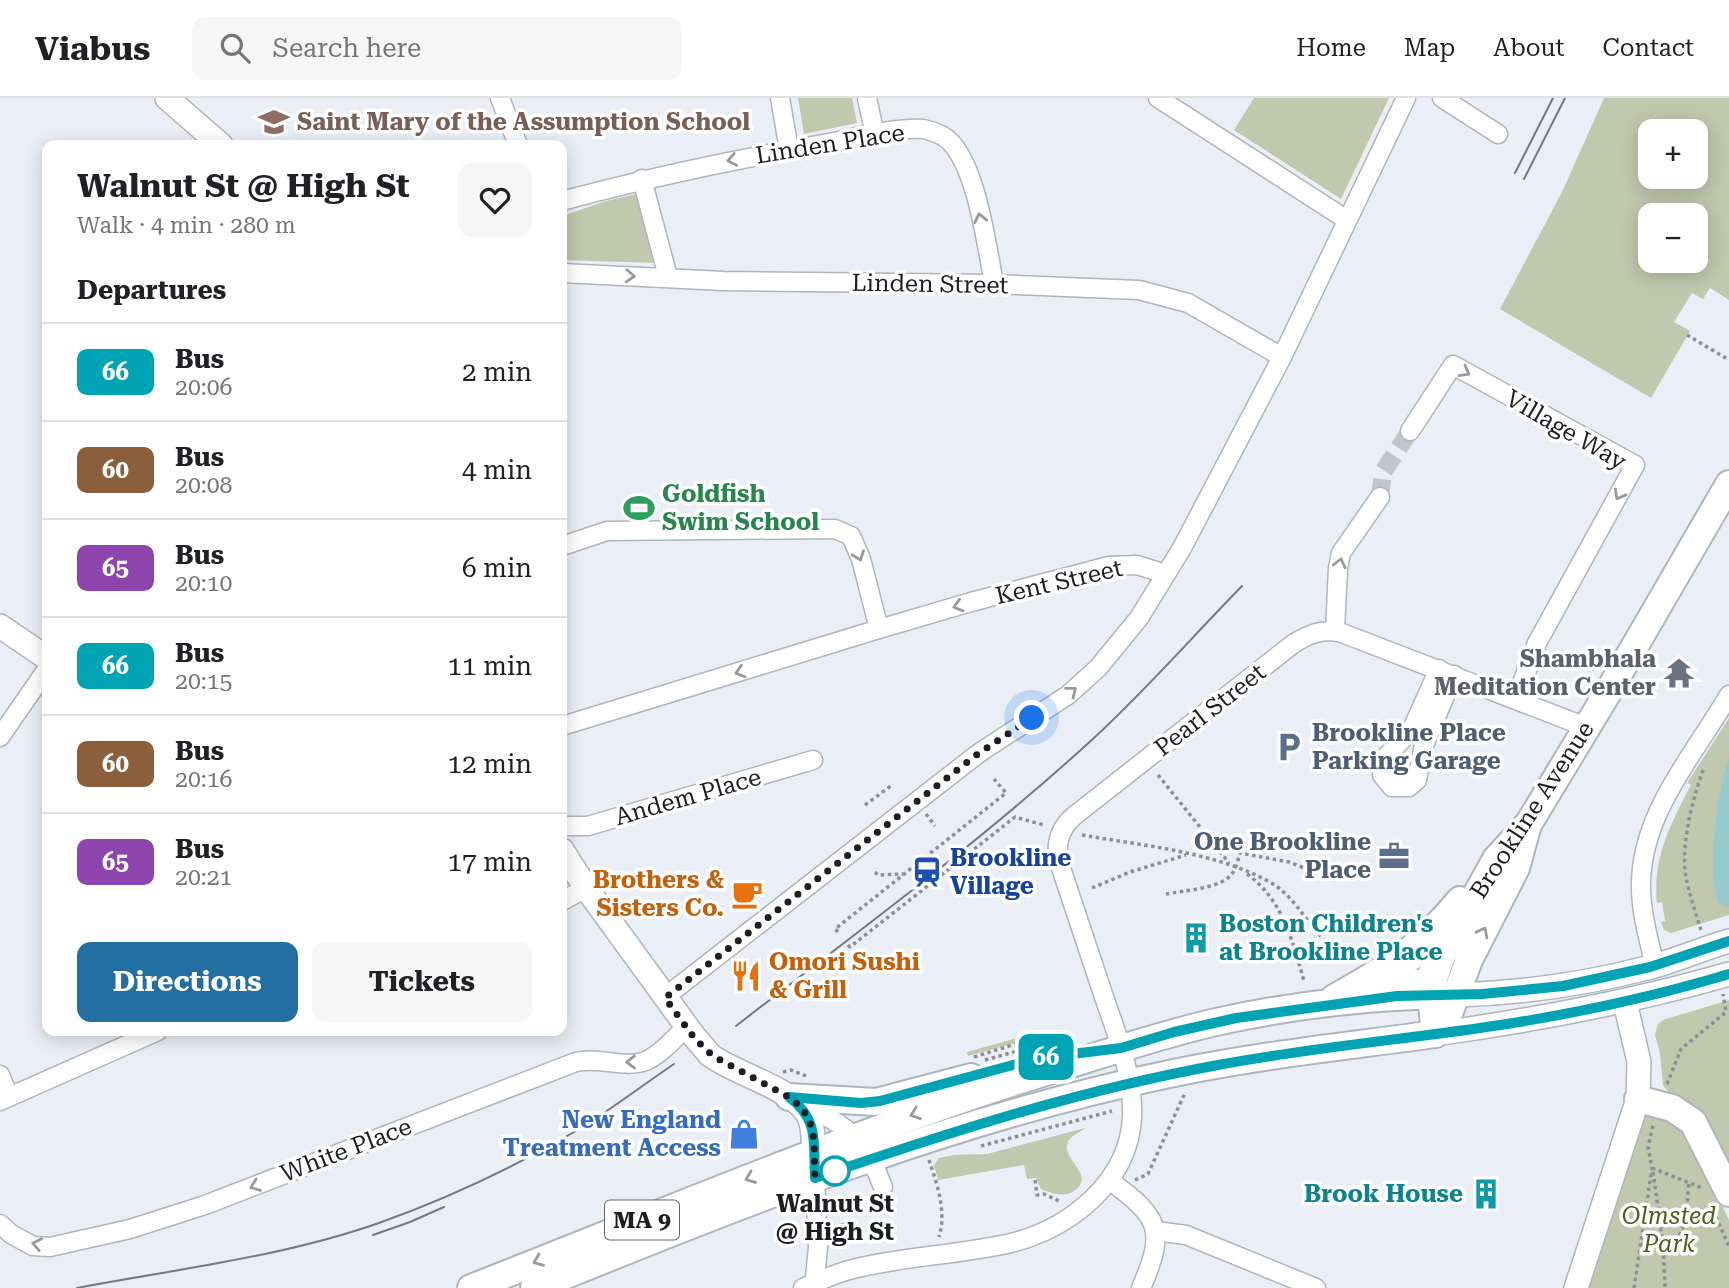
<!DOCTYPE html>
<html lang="en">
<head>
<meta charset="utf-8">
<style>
  body { margin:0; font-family:"Roboto Serif",serif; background:#f6f6f6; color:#202124; height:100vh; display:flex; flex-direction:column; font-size:26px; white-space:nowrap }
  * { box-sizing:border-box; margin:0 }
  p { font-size:23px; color:#757577 }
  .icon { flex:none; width:38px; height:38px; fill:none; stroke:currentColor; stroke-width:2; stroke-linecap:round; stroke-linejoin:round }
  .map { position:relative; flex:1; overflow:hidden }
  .sheet { position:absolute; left:42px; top:42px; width:525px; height:896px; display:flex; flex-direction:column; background:#fff; border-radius:14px; box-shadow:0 4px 18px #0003 }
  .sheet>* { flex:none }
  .badge { padding:0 14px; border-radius:10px; font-size:24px; line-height:46px }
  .controls { position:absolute; left:1638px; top:21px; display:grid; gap:14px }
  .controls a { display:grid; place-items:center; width:70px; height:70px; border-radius:14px; background:#fff; box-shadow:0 4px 18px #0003; font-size:35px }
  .you { position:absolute; width:35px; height:35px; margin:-18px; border:5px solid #fff; border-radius:50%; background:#1a73e8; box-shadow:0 0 0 10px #1a73e833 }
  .map>.badge { position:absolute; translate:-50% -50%; box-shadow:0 0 0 4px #fff }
  h2 { padding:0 35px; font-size:26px; line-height:63px }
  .round { display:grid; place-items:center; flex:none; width:74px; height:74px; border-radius:14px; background:#f6f6f6 }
  .headline { display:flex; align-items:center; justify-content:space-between; height:119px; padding:0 35px }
  h1 { font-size:33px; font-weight:700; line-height:52px }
  .action { display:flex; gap:14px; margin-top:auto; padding:14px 35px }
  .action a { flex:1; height:80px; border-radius:14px; background:#246fa2; color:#fff; font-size:28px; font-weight:700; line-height:80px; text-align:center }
  .action a+a { background:#f6f6f6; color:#202124 }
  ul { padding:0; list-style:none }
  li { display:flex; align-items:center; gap:21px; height:98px; padding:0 35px; border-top:2px solid #e0e0e0 }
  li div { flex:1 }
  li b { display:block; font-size:26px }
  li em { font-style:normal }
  li .badge { min-width:77px; font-weight:700; text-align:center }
  header { display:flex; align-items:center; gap:42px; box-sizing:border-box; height:98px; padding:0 35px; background:#fff; border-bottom:2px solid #e0e0e0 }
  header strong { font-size:33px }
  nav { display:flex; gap:38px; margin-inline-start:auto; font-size:24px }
  .search { width:490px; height:63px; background:#f6f6f6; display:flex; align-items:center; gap:18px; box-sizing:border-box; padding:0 24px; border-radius:14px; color:#757577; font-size:26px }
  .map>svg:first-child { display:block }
  .green { fill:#c1c8ae; fill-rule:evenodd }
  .water { fill:#95cbce }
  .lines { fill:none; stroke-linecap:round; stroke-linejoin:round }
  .minor-tunnel { stroke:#c1c5cc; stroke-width:18; stroke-dasharray:18 9; stroke-linecap:butt }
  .minor-casing { stroke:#afb5bc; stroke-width:21 }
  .major-casing { stroke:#afb5bc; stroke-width:26 }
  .highway-casing { stroke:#afb5bc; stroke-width:30 }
  .path { stroke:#8c9096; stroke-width:3.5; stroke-dasharray:3.5 3.5; stroke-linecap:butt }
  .minor { stroke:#fff; stroke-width:18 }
  .major { stroke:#fff; stroke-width:23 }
  .highway { stroke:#fff; stroke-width:26 }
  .tram { stroke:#76797e; stroke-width:2 }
  .major-bridge-casing { stroke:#afb5bc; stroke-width:26; stroke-linecap:butt }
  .major-bridge { stroke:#fff; stroke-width:23 }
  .oneway { stroke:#999a9b }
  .line-casing { stroke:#fff; stroke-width:16 }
  .line { stroke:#00a3b4; stroke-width:10 }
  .walk { stroke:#1c1e21; stroke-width:7; stroke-dasharray:0 12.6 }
  .stop-dot { fill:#fff; stroke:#00a3b4; stroke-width:3.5 }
  .labels { text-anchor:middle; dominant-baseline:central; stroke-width:7; stroke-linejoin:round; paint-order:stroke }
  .shield { fill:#fff; stroke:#606264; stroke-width:2 }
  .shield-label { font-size:23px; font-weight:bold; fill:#1c1e21 }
  .education-label { font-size:24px; font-weight:bold; fill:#785e54; stroke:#fff; text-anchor:start }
  .street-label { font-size:24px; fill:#1c1e21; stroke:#fff }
  .leisure-label { font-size:24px; font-weight:bold; fill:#27864d; stroke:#fff; text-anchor:start }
  .worship-label { font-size:24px; font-weight:bold; fill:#5b616d; stroke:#fff; text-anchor:end }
  .service-label { font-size:24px; font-weight:bold; fill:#4e5e75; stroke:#fff; text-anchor:start }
  .transit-label { font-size:24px; font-weight:bold; fill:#164399; stroke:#fff; text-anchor:start }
  .food-label { font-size:24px; font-weight:bold; fill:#c56008; stroke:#fff; text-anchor:end }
  .culture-label { font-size:24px; font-weight:bold; fill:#0d838f; stroke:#fff; text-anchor:start }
  .shop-label { font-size:24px; font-weight:bold; fill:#366cbe; stroke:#fff; text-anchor:end }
  .stop-label { font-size:24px; font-weight:bold; fill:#1c1e21; stroke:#fff }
  .park-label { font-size:24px; font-style:italic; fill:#505d20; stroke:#fff }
</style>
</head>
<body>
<header>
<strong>Viabus</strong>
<div class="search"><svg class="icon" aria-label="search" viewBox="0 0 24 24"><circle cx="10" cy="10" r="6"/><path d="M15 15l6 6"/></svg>Search here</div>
<nav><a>Home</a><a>Map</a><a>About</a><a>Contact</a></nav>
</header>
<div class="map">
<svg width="1729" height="1190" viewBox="0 0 1729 1190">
  <rect width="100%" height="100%" fill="#eaeff7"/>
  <g class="green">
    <polygon points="798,0 852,0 857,25 804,36"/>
    <polygon points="1254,0 1389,0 1341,101 1234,32"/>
    <path d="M1604,0h125v202l-19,-12 -7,11 -11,-6 -18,29 16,9 -39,67 -151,-89 62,-117zM1650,33h46v46h-46zM1650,117h46v46h-46z"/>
    <polygon points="641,95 658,165 562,162 562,118 606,103"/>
    <path d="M1729,620v197l-58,18 -7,-3 -3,-8 4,-1 -3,-19 -5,1c-5,-43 14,-81 34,-118l-4,-2z"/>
    <polygon points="1729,902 1729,1065 1707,1023 1691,1007 1670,996 1663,987 1660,955 1655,937 1658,926 1663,922"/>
    <polygon points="1024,938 1026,942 968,958 967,954"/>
    <polygon points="1649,1018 1667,1018 1690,1039 1729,1122 1729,1190 1586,1190 1642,1019"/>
    <path d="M1085,1030c-6,6 -17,7 -18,19 -1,15 28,29 7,44 -10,7 -23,2 -33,-2l-5,-11 -9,1 -3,-14 -86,15 -4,-15 5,-7 15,-3 33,-1z"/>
  </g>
  <path class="water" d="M1729,659v150l-11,-4c-11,-33 -1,-113 11,-146z"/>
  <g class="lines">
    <polyline class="minor-tunnel" points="1380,399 1383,374 1410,333"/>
    <g class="minor-casing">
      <g id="minor">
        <polyline points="500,0 518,47"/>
        <polyline points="780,0 789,52"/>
        <polyline points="867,0 875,37"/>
        <polyline points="1158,0 1347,122"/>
        <polyline points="1442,0 1498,36"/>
        <polyline points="642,81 668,179"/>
        <path d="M562,103c88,-24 176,-42 266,-58 28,-5 66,-16 95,-14 6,1 14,4 20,7 33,20 44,112 51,148"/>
        <polyline points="562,175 723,183 994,186 1139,192 1188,205 1282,259"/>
        <polyline points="1410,333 1453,267 1635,367 1537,545 1516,601"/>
        <polyline points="562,448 607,433 835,431 851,438 861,461 879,531"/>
        <polyline points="1335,533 1338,470 1341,455 1380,399"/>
        <polyline points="1439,571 1412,631 1383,662 1382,677 1392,689 1409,689 1417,682 1424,647 1454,577"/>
        <polyline points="562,628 879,531 971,504 1109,468 1137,467 1166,476"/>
        <polyline points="0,639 47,571"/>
        <polyline points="562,728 588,728 813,662"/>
        <polyline points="562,803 586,790"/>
        <polygon points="1431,847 1435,849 1436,852 1426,880 1380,885 1418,859"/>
        <path d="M1655,868c-6,-25 -14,-53 -14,-79 -1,-73 53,-132 88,-192"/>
        <polyline points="665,899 979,655 1068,597 1098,570 1139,520 1182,450 1282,259 1406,0"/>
        <polyline points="0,977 9,999"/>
        <polyline points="0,1003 158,933"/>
        <path d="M799,1004c23,11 53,27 68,49 6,11 11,24 16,36"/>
        <path d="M1109,1082c50,37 58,49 32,108"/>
        <path d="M0,1126l11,10 22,12 17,1 80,-18 75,-24 371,-143c23,-6 50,8 72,-2 14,-7 27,-22 38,-33"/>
        <polyline points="1156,1133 1186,1137 1316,1190"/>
        <polyline points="818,1140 850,1134"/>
        <path d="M803,1190c16,-7 33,-15 50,-19 51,-13 106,-14 158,-26 58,-14 118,-61 121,-126 2,-41 -16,-85 -29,-123 -15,-44 -29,-88 -44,-132 -4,-19 1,-34 15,-46l219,-172c16,-10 30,-16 49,-11l244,94"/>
        <polyline points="814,1190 818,1149 815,1080"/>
      </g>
    </g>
    <g class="major-casing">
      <g id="major">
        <polyline points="167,0 221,47"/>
        <polyline points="0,528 47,560"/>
        <polyline points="562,752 586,790 693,937"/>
        <path d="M1457,897c64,-2 128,-11 190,-27 28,-7 54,-19 82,-27"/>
        <path d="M1435,936c100,-14 197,-32 294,-60"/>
        <path d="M710,957c26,20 88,34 100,64 5,15 3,34 4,49"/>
        <polyline points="1576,1190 1638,1001 1639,964 1625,904"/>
      </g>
    </g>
    <g class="highway-casing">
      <g id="highway">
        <path d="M1334,900c56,-31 85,-49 126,-98"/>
        <polyline points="1450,913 1469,862 1516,770 1527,730"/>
        <polyline points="1435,936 1431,897 1433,883 1441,860 1496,761 1529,725 1607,596 1729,386"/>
        <polyline points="789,999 876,1004 971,979"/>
        <polyline points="1638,1001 1672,1010 1693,1024 1729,1095"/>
        <path d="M471,1190c192,-75 381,-156 578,-217 55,-17 110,-36 167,-49 75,-17 164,-27 241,-27"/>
        <path d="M534,1190c208,-84 419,-170 640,-215 87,-18 174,-27 261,-39"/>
      </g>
    </g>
    <g class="path">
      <polyline points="1687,237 1729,262"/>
      <polyline points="1158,677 1229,765"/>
      <polyline points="865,707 892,687"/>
      <polyline points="926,716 935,728"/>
      <path d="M1082,737c62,11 129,16 186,46 39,21 45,70 92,77"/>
      <polyline points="875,774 878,777 903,776"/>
      <path d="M1247,776c36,26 45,66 57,107"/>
      <polyline points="1092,790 1130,774 1186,757"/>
      <path d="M1166,796c16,-3 55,-6 65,-19 5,-6 7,-15 9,-22l49,9 48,19"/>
      <path d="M1701,832c-6,-19 -13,-39 -16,-59 -3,-30 8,-75 19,-103"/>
      <polyline points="838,834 835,831 1006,695 994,681"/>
      <polyline points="1376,834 1381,848"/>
      <polyline points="848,847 850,849 1015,719 1044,727"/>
      <polyline points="974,959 1022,944 1065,945"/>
      <polyline points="985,962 1032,949 1032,946"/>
      <polyline points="783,974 791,972 806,978"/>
      <polyline points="1667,986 1681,951 1726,914 1723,896"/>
      <polyline points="981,1048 1112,1013"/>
      <path d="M929,1062c8,24 18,52 10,77"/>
      <polyline points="1652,1070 1702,1090"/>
      <polyline points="1653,1074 1663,1146 1665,1190"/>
      <polyline points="1035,1082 1037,1097 1044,1096 1061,1104"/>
      <polyline points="1135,1082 1148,1076 1185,995"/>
      <polyline points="1710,1106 1729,1148"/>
      <path d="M1663,1150c27,-8 23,-45 26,-66"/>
      <polyline points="1634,1190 1652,1070 1648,1049 1653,1027"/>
    </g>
    <use href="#minor" class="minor"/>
    <use href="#major" class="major"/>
    <use href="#highway" class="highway"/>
    <g class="tram">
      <polyline points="1515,75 1553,0"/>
      <polyline points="1524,81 1565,0"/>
      <path d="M736,928c121,-94 246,-185 359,-289 52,-48 98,-101 147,-151"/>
      <polyline points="373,1137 410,1124 444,1109"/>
      <path d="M77,1190c100,-19 205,-31 302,-65 70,-25 138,-57 202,-95 32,-20 62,-43 93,-64"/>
    </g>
    <g class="major-bridge-casing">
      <polyline id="major-bridge" points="693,937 710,957"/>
    </g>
    <use href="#major-bridge" class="major-bridge"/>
  </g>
  <defs><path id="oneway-chevron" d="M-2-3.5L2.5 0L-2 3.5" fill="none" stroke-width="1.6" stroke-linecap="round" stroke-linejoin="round" transform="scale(1.75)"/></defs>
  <g class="oneway">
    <use href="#oneway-chevron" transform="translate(732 62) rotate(169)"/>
    <use href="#oneway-chevron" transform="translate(980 120) rotate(-102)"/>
    <use href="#oneway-chevron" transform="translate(630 178) rotate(3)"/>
    <use href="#oneway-chevron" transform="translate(1465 274) rotate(29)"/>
    <use href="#oneway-chevron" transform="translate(1619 397) rotate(119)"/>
    <use href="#oneway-chevron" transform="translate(859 458) rotate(70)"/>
    <use href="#oneway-chevron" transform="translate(1340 465) rotate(-77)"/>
    <use href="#oneway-chevron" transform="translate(958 508) rotate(164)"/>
    <use href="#oneway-chevron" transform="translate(740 574) rotate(163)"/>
    <use href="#oneway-chevron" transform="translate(1072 593) rotate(-38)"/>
    <use href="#oneway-chevron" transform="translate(1483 834) rotate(-63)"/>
    <use href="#oneway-chevron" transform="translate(631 964) rotate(179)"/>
    <use href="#oneway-chevron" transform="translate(915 1016) rotate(160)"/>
    <use href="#oneway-chevron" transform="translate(750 1080) rotate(159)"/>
    <use href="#oneway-chevron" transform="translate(255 1088) rotate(159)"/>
    <use href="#oneway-chevron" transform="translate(37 1146) rotate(-169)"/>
    <use href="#oneway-chevron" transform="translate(538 1163) rotate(158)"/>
  </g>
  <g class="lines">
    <g class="line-casing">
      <path id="line" d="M1729,843l-79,26 -87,19 -81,8 -85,2 -161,22 -62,14 -53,16 -82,10 -159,43 -19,2 -72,-6c31,23 24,47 26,81 132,-45 265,-88 403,-113 95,-18 193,-26 289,-41 75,-12 149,-28 222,-50"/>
    </g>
    <use href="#line" class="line"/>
    <path class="walk" d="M835,1073l-20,7c-2,-34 5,-58 -26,-81l-76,-41 -18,-17 -30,-41 314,-245 53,-35"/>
  </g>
  <defs>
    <g id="school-bare" transform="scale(2.415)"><path d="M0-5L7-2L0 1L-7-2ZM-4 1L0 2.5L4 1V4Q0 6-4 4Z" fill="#8d6e63" stroke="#fff" stroke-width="2.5" paint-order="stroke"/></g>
    <g id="stadium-bare" transform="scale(2.415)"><path d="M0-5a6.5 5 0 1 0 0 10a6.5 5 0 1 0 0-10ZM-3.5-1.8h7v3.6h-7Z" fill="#2e9e5b" stroke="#fff" stroke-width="2.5" paint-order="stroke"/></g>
    <g id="temple-bare" transform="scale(2.415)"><path d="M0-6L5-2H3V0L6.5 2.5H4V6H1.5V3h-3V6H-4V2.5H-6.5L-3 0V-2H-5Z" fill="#6b7280" stroke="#fff" stroke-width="2.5" paint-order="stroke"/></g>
    <g id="parking-bare" transform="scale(2.415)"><path d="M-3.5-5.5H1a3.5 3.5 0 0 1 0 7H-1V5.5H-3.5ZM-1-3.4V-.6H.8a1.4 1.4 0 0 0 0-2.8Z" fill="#5c6f8a" stroke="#fff" stroke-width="2.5" paint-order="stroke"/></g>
    <g id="office-bare" transform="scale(2.415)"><path d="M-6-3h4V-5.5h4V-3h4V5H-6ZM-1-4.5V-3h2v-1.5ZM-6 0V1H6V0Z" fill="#5c6f8a" stroke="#fff" stroke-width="2.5" paint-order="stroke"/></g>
    <g id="station-bare" transform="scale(2.415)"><path d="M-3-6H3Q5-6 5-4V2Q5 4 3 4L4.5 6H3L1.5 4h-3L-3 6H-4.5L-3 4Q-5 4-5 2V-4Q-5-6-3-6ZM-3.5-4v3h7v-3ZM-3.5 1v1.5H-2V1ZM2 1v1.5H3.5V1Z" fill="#1a4fb4" stroke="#fff" stroke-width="2.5" paint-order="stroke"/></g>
    <g id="cafe-bare" transform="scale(2.415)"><path d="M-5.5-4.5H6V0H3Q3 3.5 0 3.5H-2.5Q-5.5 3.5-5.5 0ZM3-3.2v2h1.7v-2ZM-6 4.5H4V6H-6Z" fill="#e8710a" stroke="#fff" stroke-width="2.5" paint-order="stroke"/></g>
    <g id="building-bare" transform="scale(2.415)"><path d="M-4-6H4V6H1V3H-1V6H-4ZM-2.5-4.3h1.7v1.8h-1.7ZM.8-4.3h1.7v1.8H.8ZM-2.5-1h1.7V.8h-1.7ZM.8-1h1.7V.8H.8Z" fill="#0f9aa8" stroke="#fff" stroke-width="2.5" paint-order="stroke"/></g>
    <g id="restaurant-bare" transform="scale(2.415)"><path d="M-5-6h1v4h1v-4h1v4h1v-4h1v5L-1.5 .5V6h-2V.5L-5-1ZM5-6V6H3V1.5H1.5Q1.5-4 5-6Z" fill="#e8710a" stroke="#fff" stroke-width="2.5" paint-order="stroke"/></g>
    <g id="shop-bare" transform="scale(2.415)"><path d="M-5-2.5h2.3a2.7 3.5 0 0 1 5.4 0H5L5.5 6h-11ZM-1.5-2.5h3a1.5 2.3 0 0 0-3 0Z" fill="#3f7fe0" stroke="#fff" stroke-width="2.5" paint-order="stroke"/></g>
  </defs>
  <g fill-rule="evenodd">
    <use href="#school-bare" x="274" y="24"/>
    <use href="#stadium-bare" x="639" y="410"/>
    <use href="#temple-bare" x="1679" y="575"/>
    <use href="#parking-bare" x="1289" y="649"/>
    <use href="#office-bare" x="1394" y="758"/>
    <use href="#station-bare" x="927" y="774"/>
    <use href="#cafe-bare" x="747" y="796"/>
    <use href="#building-bare" x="1196" y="840"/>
    <use href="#restaurant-bare" x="746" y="878"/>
    <use href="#shop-bare" x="744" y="1036"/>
    <use href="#building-bare" x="1486" y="1096"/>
  </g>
  <circle class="stop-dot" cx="835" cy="1073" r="14"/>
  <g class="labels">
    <rect class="shield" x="605" y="1102.5" width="74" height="39" rx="5"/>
    <g class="shield-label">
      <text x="642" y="1122">MA 9</text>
    </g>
    <g class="education-label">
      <text x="297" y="24">Saint Mary of the Assumption School</text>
    </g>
    <g class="street-label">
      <text transform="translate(830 46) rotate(-9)">Linden Place</text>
      <text transform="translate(930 186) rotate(1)">Linden Street</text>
      <text transform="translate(1566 332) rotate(30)">Village Way</text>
      <text transform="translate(1059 484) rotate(-13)">Kent Street</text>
      <text transform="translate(1210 612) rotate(-38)">Pearl Street</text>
      <text transform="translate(688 699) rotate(-16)">Andem Place</text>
      <text transform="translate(1532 712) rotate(-57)">Brookline Avenue</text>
      <text transform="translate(346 1052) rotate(-21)">White Place</text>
    </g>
    <g class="leisure-label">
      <text x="662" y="396">Goldfish<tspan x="662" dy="28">Swim School</tspan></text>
    </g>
    <g class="worship-label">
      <text x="1656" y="561">Shambhala<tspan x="1656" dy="28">Meditation Center</tspan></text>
    </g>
    <g class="service-label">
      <text x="1312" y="635">Brookline Place<tspan x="1312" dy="28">Parking Garage</tspan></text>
      <text x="1371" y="744" text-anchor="end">One Brookline<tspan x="1371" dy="28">Place</tspan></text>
    </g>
    <g class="transit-label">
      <text x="950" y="760">Brookline<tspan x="950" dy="28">Village</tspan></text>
    </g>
    <g class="food-label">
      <text x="724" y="782">Brothers &amp;<tspan x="724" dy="28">Sisters Co.</tspan></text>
      <text x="769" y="864" text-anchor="start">Omori Sushi<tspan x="769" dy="28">&amp; Grill</tspan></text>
    </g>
    <g class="culture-label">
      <text x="1219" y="826">Boston Children's<tspan x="1219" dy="28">at Brookline Place</tspan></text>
      <text x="1463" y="1096" text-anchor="end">Brook House</text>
    </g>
    <g class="shop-label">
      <text x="721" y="1022">New England<tspan x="721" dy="28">Treatment Access</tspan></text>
    </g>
    <g class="stop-label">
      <text x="835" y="1106">Walnut St<tspan x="835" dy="28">@ High St</tspan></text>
    </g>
    <g class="park-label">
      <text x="1669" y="1118">Olmsted<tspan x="1669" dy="28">Park</tspan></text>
    </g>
  </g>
</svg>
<div class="controls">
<a>+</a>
<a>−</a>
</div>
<div class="you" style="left:1032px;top:620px"></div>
<b class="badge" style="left:1046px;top:959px;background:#00a3b4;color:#fff">66</b>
<section class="sheet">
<div class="headline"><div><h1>Walnut St @ High St</h1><p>Walk · 4 min · 280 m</p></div><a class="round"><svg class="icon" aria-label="heart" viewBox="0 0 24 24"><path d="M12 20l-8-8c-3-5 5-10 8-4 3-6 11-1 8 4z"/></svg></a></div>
<h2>Departures</h2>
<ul>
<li><span class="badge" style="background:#00a3b4;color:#fff">66</span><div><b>Bus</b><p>20:06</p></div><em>2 min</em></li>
<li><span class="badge" style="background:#8b5e3c;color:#fff">60</span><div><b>Bus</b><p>20:08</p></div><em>4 min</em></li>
<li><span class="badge" style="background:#8e44ad;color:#fff">65</span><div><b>Bus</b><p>20:10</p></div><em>6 min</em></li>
<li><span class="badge" style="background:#00a3b4;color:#fff">66</span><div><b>Bus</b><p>20:15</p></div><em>11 min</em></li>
<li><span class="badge" style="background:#8b5e3c;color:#fff">60</span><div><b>Bus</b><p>20:16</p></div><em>12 min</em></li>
<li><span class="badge" style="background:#8e44ad;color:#fff">65</span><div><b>Bus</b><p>20:21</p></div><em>17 min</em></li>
</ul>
<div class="action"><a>Directions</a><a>Tickets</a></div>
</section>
</div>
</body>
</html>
